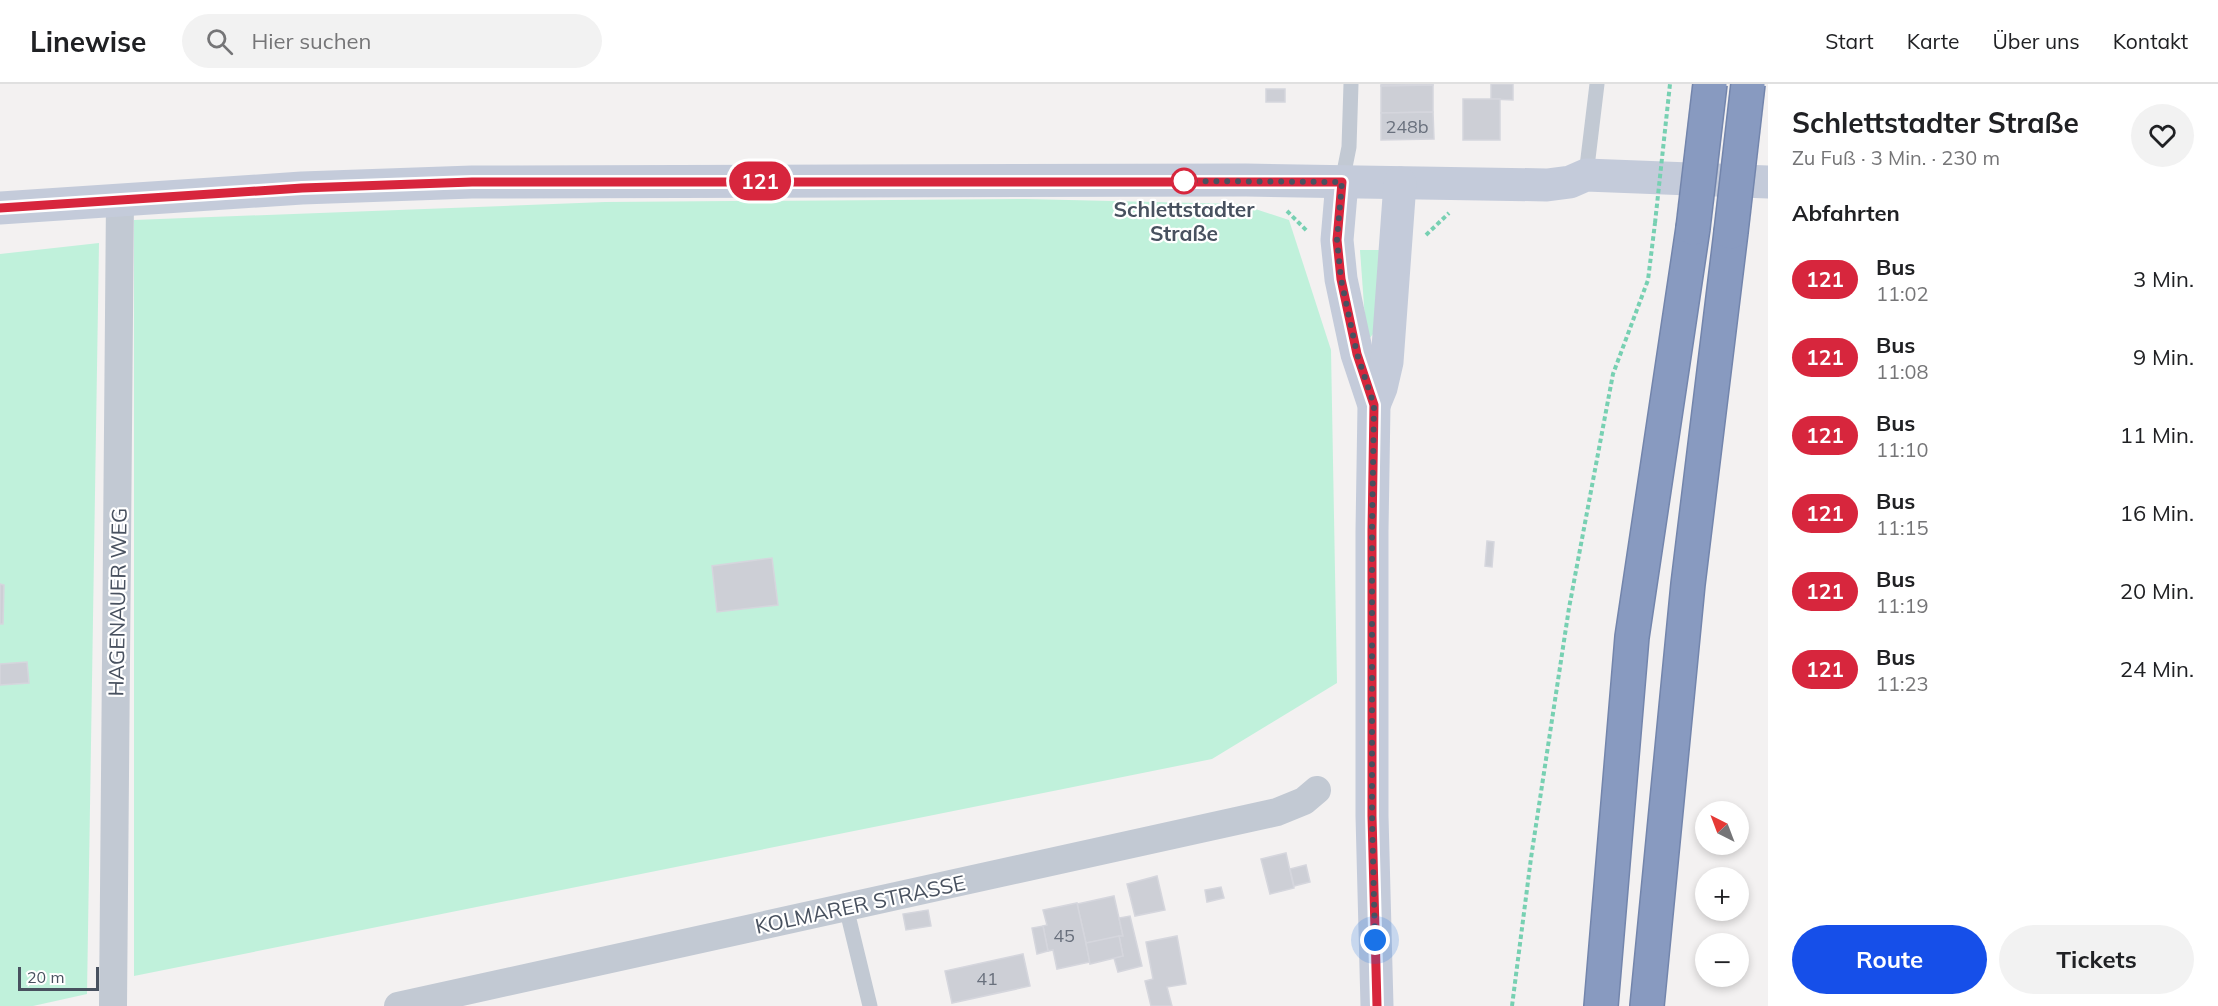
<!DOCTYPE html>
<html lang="de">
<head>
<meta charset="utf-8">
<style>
  body { margin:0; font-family:Mulish,sans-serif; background:#f2f2f2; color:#202124; height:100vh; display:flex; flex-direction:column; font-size:22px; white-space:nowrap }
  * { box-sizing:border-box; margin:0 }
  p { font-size:20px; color:#757577 }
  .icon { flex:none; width:33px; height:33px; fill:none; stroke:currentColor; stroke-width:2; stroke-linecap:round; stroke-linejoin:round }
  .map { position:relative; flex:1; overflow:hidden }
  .drawer { display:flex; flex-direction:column; background:#fff; width:450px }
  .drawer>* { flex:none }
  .badge { padding:0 12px; border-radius:20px; font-size:21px; line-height:39px }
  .needle { width:39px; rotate:318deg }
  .fabs { position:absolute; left:1695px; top:717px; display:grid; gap:12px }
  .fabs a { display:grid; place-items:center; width:54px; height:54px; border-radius:50%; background:#fff; box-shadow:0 3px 9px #0003; font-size:30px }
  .scale { position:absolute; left:18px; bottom:15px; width:81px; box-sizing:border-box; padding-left:6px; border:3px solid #48515f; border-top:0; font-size:16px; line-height:21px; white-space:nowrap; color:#48515f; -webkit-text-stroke:4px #fff; paint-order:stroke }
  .you { position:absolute; width:30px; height:30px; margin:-15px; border:4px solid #fff; border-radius:50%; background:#1a73e8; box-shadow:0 0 0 9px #1a73e833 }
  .map>.badge { position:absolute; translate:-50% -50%; box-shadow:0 0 0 3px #fff }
  h2 { padding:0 24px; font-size:22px; line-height:54px }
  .round { display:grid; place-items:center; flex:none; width:63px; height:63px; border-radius:32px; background:#f2f2f2 }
  .headline { display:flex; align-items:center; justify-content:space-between; height:102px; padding:0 24px }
  h1 { font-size:28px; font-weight:700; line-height:45px }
  .action { display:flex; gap:12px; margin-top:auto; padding:12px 24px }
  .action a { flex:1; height:69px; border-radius:36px; background:#164fe9; color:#fff; font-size:24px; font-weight:700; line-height:69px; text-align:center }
  .action a+a { background:#f2f2f2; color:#202124 }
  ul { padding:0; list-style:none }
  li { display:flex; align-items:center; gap:18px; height:78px; padding:0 24px }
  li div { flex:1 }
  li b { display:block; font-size:22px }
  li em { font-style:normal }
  li .badge { min-width:66px; font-weight:700; text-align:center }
  header { display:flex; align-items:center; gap:36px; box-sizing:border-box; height:84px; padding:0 30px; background:#fff; border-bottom:2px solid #e0e0e0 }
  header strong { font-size:28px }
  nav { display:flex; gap:33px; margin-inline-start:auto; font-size:21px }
  .search { width:420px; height:54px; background:#f2f2f2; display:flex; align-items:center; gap:15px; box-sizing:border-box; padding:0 21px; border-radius:33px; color:#757577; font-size:22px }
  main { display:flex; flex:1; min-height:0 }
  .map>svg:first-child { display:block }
  .green { fill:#c0f1db }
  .building { fill:#cdcfd6; stroke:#d5d6dd; stroke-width:1.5 }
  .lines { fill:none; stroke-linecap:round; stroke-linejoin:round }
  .highway-casing { stroke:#7385ac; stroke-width:36 }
  .path { stroke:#77d0b2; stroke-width:4; stroke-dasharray:4.5 3; stroke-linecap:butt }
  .lane { stroke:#c2c9d3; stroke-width:15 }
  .street { stroke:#c2c9d3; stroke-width:28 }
  .secondary { stroke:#c4cbda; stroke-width:33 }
  .highway { stroke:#889ac0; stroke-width:33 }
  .highway-bridge-casing { stroke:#7385ac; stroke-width:36; stroke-linecap:butt }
  .path-bridge { stroke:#77d0b2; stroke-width:4; stroke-dasharray:4.5 3; stroke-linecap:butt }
  .highway-bridge { stroke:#889ac0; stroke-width:33 }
  .line-casing { stroke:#fff; stroke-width:14 }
  .line { stroke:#d7263d; stroke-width:9 }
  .walk { stroke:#48515f; stroke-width:6; stroke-dasharray:0 10.8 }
  .stop-dot { fill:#fff; stroke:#d7263d; stroke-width:3 }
  .labels { text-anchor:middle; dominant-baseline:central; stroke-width:4.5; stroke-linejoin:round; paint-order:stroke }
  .number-label { font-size:18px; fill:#69707d }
  .stop-label { font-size:21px; font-weight:bold; fill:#48515f; stroke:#fff }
  .street-label { font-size:21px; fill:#48515f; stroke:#fff }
</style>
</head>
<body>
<header>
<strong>Linewise</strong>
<div class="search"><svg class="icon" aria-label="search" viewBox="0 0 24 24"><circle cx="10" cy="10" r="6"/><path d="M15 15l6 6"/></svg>Hier suchen</div>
<nav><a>Start</a><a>Karte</a><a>Über uns</a><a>Kontakt</a></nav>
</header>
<main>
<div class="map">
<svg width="1768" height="922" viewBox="0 0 1768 922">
  <rect width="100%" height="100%" fill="#f3f1f1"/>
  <g class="green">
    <polygon points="1026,115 1240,120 1289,136 1331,266 1337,599 1212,675 134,892 134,136 605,118"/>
    <polygon points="99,159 87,910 33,922 0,922 0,170"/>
    <polygon points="1360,166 1381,166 1373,250 1369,255 1366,249"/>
  </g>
  <g class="building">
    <polygon points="1381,0 1433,0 1433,1 1381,2"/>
    <polygon points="1491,0 1513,0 1513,16 1491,15"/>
    <polygon points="1433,1 1433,28 1381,29 1381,2"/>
    <rect x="1266" y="5" width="19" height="13"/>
    <rect x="1463" y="15" width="37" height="41"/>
    <polygon points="1433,28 1434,55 1381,56 1381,29"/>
    <polygon points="1487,457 1494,458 1492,483 1485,482"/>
    <polygon points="772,474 778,521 717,528 712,482"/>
    <polygon points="0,500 4,501 3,540 0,540"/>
    <polygon points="27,578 29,599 0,601 0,580"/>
    <polygon points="1286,769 1294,804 1270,810 1261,775"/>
    <polygon points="1306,781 1310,798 1294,802 1290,785"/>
    <polygon points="1157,792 1165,826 1135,832 1127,800"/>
    <polygon points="1221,803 1224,814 1207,818 1205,806"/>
    <polygon points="1114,812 1123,852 1086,859 1077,820"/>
    <polygon points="1077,819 1090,878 1057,885 1053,866 1048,867 1043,842 1047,841 1043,826"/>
    <polygon points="928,826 931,842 906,846 903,830"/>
    <polygon points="1130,832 1142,882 1118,888 1114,874 1123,872 1119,852 1123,852 1119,834"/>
    <polygon points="1043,842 1048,867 1037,870 1032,844"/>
    <polygon points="1119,852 1123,872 1090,880 1086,859"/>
    <polygon points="1177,852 1186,900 1167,903 1172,922 1151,922 1145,897 1153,895 1146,858"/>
    <polygon points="1023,870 1030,902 952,919 945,887"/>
  </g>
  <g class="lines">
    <g class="highway-casing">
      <g id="highway">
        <polyline points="1601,922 1632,553 1693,144"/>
        <polyline points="1647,922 1688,500 1731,148"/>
      </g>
    </g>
    <g class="path">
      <polyline points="1287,127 1307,147"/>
      <polyline points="1426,151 1449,129"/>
      <polyline points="1512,922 1531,774 1569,524 1613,290 1648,196 1655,139"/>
    </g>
    <g class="lane">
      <polyline points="1586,91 1597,0"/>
      <polyline points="1342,98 1349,63 1351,0"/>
      <polyline points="846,823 870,922"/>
    </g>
    <g class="street">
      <polyline points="113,922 120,115"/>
      <polyline points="398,922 1277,728 1304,717 1317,706"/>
    </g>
    <g class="secondary">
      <polyline points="1342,98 1337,156 1341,195 1357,270 1374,321 1372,447 1372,732 1377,922"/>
      <polyline points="0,124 302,104 472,98 1246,96 1547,101 1570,98 1586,91 1768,98"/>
      <polyline points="1374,321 1381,304 1387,278 1400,99"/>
    </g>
    <use href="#highway" class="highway"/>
    <g class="highway-bridge-casing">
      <g id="highway-bridge">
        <polyline points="1693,144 1710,0"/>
        <polyline points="1731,148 1748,0"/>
      </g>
    </g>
    <polyline class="path-bridge" points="1655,139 1670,0"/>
    <use href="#highway-bridge" class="highway-bridge"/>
  </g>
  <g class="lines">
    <g class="line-casing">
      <polyline id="line" points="0,124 302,104 472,98 1342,98 1337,156 1341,195 1357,270 1374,321 1372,447 1372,732 1377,922"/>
    </g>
    <use href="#line" class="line"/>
    <polyline class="walk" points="1184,97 1342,98 1337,156 1341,195 1357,270 1374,321 1372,447 1372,732 1375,856"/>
  </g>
  <circle class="stop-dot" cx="1184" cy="97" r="12"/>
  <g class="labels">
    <g class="number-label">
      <text x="1407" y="42">248b</text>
      <text x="1064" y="851">45</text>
      <text x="987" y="894">41</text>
    </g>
    <g class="stop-label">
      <text x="1184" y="125">Schlettstadter<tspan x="1184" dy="24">Straße</tspan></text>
    </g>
    <g class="street-label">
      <text transform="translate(117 518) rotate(-89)">HAGENAUER WEG</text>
      <text transform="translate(860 820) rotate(-12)">KOLMARER STRASSE</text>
    </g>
  </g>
</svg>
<div class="fabs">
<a><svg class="needle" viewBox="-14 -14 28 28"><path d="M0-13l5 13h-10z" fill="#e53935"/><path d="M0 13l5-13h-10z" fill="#757577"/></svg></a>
<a>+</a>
<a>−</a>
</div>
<div class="scale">20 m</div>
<div class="you" style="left:1375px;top:856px"></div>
<b class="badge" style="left:760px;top:97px;background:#d7263d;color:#fff">121</b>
</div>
<section class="drawer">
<div class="headline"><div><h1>Schlettstadter Straße</h1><p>Zu Fuß · 3 Min. · 230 m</p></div><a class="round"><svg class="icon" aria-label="heart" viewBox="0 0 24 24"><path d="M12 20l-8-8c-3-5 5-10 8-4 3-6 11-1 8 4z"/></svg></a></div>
<h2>Abfahrten</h2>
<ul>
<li><span class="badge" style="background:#d7263d;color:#fff">121</span><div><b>Bus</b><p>11:02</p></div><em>3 Min.</em></li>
<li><span class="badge" style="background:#d7263d;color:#fff">121</span><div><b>Bus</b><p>11:08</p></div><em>9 Min.</em></li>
<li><span class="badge" style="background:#d7263d;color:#fff">121</span><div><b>Bus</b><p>11:10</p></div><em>11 Min.</em></li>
<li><span class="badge" style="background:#d7263d;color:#fff">121</span><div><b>Bus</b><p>11:15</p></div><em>16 Min.</em></li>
<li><span class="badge" style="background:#d7263d;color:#fff">121</span><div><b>Bus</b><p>11:19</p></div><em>20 Min.</em></li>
<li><span class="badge" style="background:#d7263d;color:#fff">121</span><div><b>Bus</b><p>11:23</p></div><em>24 Min.</em></li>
</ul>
<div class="action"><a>Route</a><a>Tickets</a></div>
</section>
</main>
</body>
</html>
